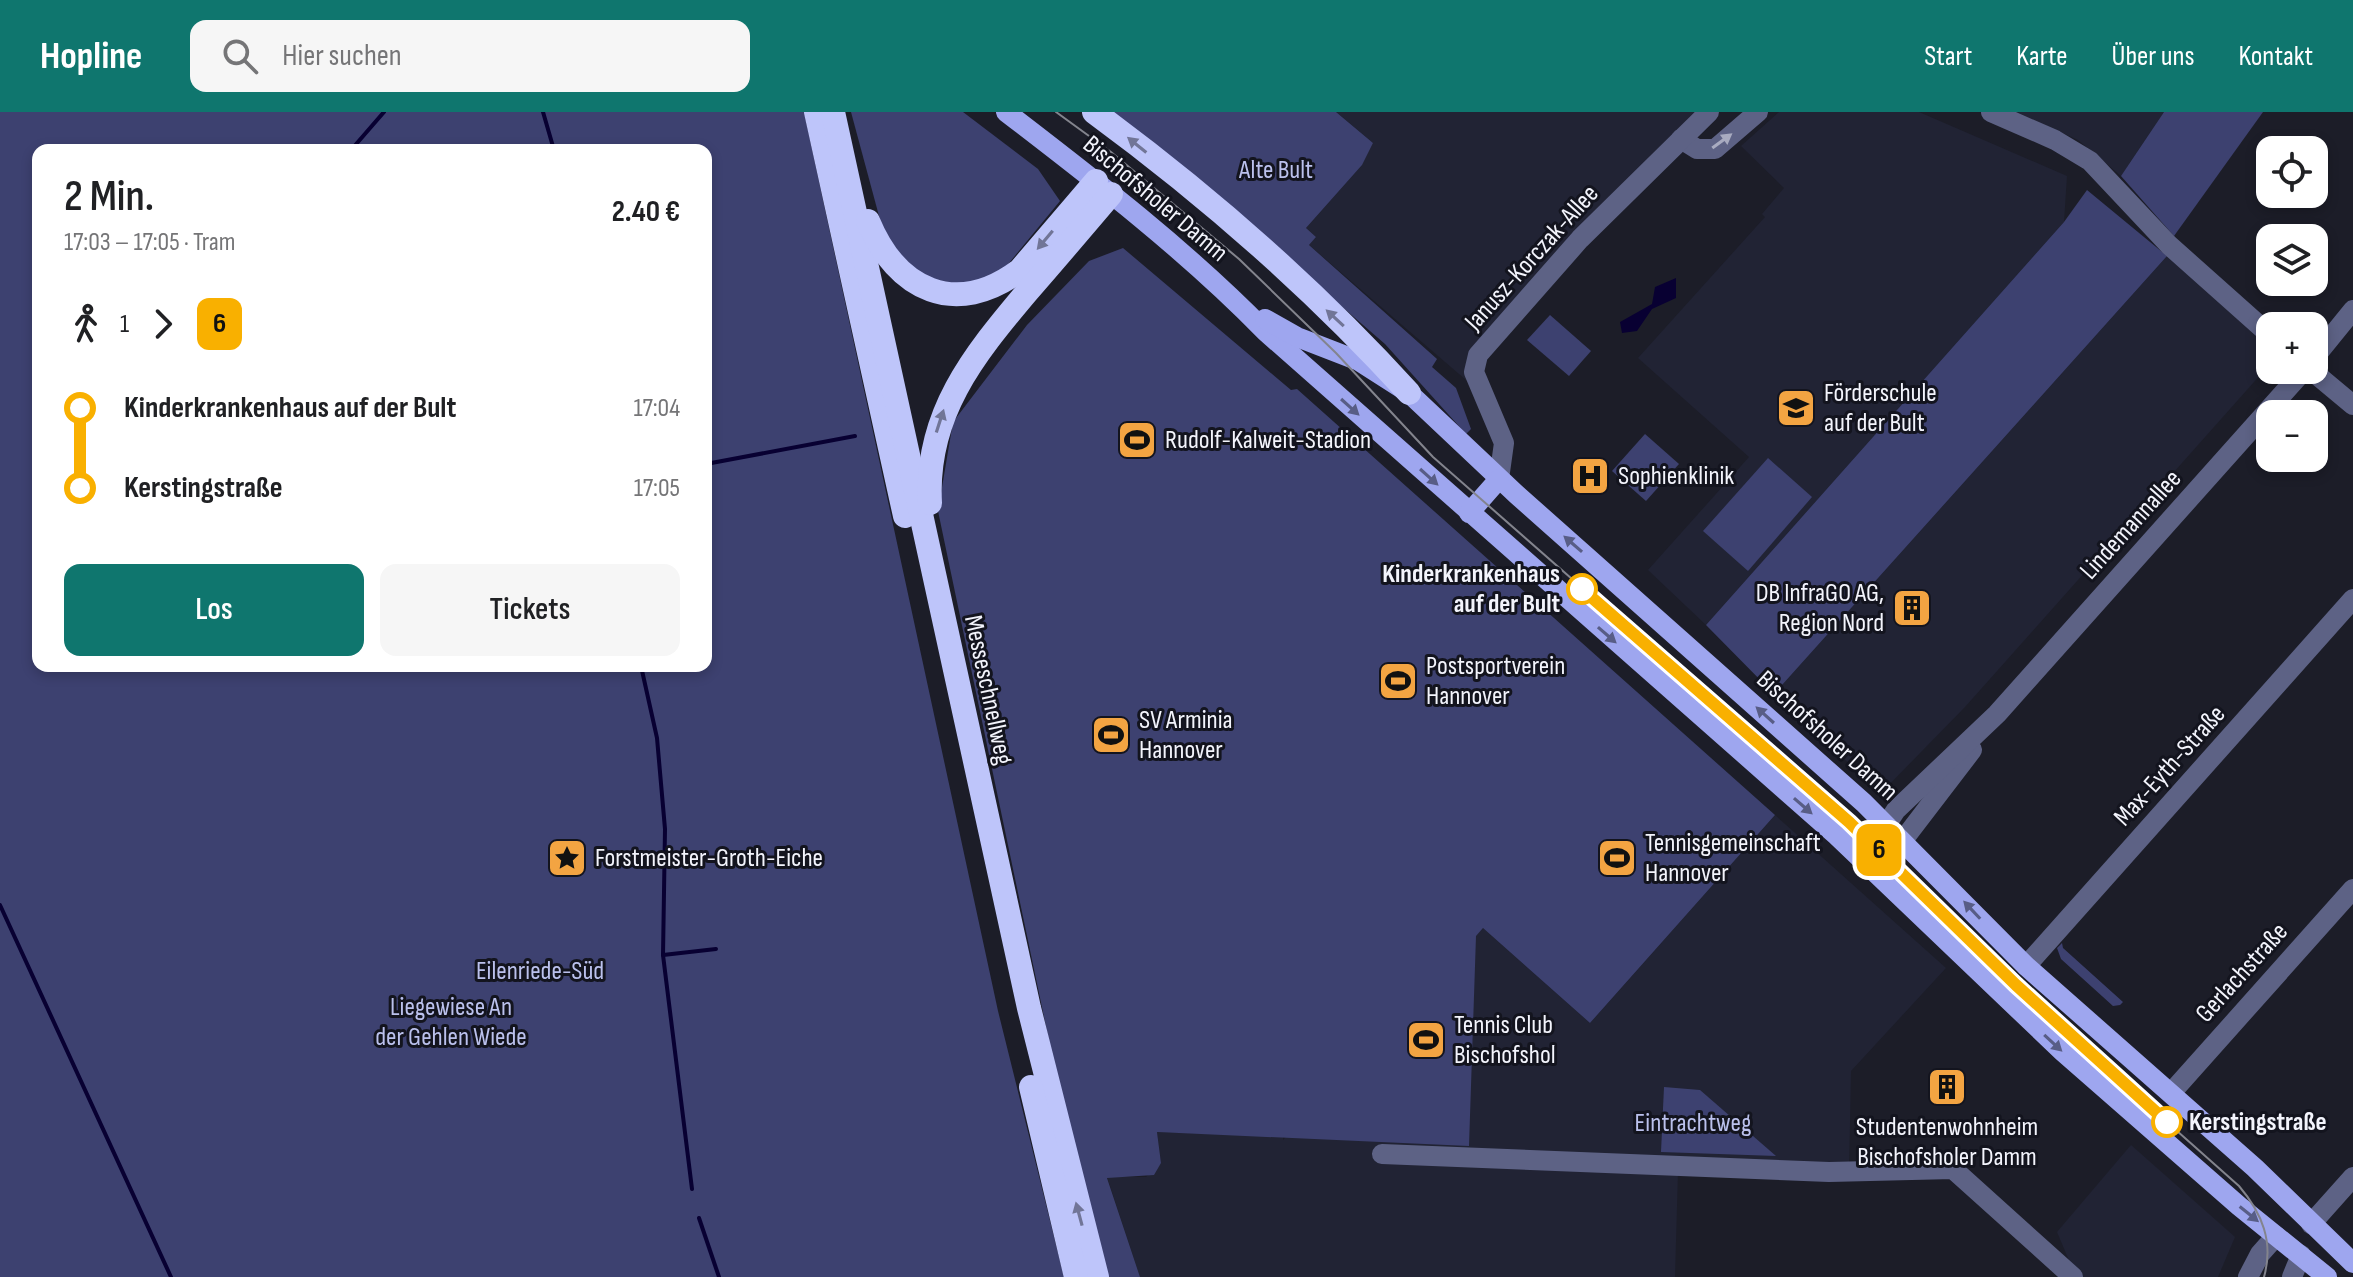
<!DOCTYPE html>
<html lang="de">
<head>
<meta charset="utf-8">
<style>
  body { margin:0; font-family:"Sofia Sans Condensed",sans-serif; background:#f6f6f6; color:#202124; height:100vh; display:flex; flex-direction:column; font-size:30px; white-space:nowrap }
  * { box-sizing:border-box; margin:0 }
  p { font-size:26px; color:#757577 }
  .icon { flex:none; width:44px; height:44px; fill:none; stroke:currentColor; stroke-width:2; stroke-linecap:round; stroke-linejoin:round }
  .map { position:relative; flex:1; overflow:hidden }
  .side { position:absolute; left:32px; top:32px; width:680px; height:528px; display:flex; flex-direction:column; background:#fff; border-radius:16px; box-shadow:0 4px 12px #0003 }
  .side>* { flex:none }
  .badge { padding:0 16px; border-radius:12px; font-size:28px; line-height:52px }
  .fabs { position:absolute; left:2256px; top:24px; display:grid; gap:16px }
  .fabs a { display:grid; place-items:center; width:72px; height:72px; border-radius:16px; background:#fff; box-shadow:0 4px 12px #0003; font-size:40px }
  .map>.badge { position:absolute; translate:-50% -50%; box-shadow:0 0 0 4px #fff }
  .legs { display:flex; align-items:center; gap:12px; height:88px; padding:0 32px; font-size:26px }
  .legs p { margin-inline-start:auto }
  .headline { display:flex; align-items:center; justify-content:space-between; height:136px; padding:0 32px }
  h1 { font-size:44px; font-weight:600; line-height:60px }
  .cta { display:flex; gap:16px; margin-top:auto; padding:16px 32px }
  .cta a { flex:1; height:92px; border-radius:16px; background:#0f766e; color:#fff; font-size:32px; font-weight:600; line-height:92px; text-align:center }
  .cta a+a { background:#f6f6f6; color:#202124 }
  ul { padding:0 32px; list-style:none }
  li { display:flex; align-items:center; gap:28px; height:80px; font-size:30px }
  li i { display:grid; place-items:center; width:12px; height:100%; margin:0 10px; background:currentColor }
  li i::after { content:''; width:20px; height:20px; margin:-10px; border:6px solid; border-radius:50%; background:#fff }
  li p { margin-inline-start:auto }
  li:first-child i { background:linear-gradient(#0000 50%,currentColor 0) }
  li:last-child i { background:linear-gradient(currentColor 50%,#0000 0) }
  header { display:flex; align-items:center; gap:48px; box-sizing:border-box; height:112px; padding:0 40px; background:#0f766e; color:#fff }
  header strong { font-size:38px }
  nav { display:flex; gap:44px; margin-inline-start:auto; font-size:28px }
  .search { width:560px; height:72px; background:#f6f6f6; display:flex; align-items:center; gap:20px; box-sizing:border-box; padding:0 28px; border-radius:16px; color:#757577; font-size:30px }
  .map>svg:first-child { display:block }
  .built { fill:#212334 }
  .green { fill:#3d4170; fill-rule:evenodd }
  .water { fill:#080032 }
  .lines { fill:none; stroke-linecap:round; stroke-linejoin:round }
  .stream { stroke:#080032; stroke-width:4 }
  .minor { stroke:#5d6285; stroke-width:20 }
  .major { stroke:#9ea6ef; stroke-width:20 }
  .highway { stroke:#bec5fa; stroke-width:24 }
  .tram { stroke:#83848d; stroke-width:2 }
  .oneway { fill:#a8abc0 }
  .oneway2 { fill:#717597 }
  .oneway3 { fill:#585d86 }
  .line-1-casing { stroke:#fff; stroke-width:18 }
  .line-1 { stroke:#f9b000; stroke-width:12 }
  .stop-1-dot { fill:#fff; stroke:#f9b000; stroke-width:4 }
  .labels { text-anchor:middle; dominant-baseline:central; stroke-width:6; stroke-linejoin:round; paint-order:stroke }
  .park-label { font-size:26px; fill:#bbc1ed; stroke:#13141e }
  .street-label { font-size:26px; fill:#f3f4fc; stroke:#13141e }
  .poi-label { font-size:26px; fill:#f3f4fc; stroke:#13141e; text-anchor:start }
  .stop-label { font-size:26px; font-weight:bold; fill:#f3f4fc; stroke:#13141e; text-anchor:end }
</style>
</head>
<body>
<header>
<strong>Hopline</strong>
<div class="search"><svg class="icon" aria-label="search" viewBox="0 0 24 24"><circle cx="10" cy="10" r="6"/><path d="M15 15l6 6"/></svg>Hier suchen</div>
<nav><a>Start</a><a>Karte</a><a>Über uns</a><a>Kontakt</a></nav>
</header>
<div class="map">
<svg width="2353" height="1165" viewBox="0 0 2353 1165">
  <rect width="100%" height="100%" fill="#1c1d28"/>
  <g class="built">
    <polygon points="1336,0 1696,0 1475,240 1473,268 1466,268 1309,133 1316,125 1306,116 1361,54 1373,31"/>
    <polygon points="1779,0 1919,0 2067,64 2064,110 1706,513 1648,458 1749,345 1638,246 1765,105 1762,102 1784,76 1741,34"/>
    <polygon points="2016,0 2164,0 2121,64 2078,28"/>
    <polygon points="2167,144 2270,236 2270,252 1965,595 1881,681 1774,582"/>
    <polygon points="1775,703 1946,856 1851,959 1849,1062 1678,1060 1675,1165 1140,1165 1107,1065 1146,1065 1161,1051 1157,1020 1283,1024 1283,1028 1483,816 1590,911"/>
    <polygon points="2131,1033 2235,1125 2218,1165 2076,1165 2057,1120"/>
  </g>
  <g class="green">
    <path d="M0,0h804l194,899 66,266h-1064zM38,38h668v516h-668z"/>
    <polygon points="851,0 963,0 1038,57 1060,89 1000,162 984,171 931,171 886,130"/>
    <polygon points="1111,0 1336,0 1373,31 1362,53 1306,116 1316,125 1309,133 1437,247 1432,255 1456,276 1471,317 1466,322 1385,232 1182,56"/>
    <polygon points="2164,0 2263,0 2174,124 2121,64"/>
    <polygon points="2087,78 2167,144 1774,582 1706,513 2064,110"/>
    <polygon points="1123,136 1291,278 1297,277 1775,703 1590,911 1483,816 1476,824 1469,1034 1157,1020 1161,1051 1154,1063 1107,1066 1140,1165 1106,1165 1070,1029 938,399 953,310 1027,213 1089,149"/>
    <polygon points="1550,203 1591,239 1569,264 1527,228"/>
    <polygon points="1645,322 1679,352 1646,389 1612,359"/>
    <polygon points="1768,346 1812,385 1748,459 1703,419"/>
    <polygon points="2062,831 2063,836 2123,890 2120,893 2113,894 2061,847 2057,836"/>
    <polygon points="1664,975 1700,978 1776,1044 1661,1040"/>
  </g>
  <polygon class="water" points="1676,166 1676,186 1652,197 1637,219 1622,221 1620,210 1652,192 1655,175"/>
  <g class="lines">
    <g class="stream">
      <polyline points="543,0 554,38"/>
      <polyline points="351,38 384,0"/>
      <polyline points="706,352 855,324"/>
      <polyline points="641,554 657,626 665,717 663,843 692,1077"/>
      <polyline points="0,793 171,1165"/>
      <polyline points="663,843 716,837"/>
      <polyline points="699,1106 719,1165"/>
    </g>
    <g class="minor">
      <polyline points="1991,0 2055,28 2090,49 2169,133 2270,223"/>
      <polyline points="1681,27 1697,37 1715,37 1758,0"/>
      <polyline points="2314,246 2353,198"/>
      <polyline points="2311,258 2353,293"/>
      <polyline points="1499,367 1504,331 1474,260 1478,243 1580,127 1709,0"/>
      <polyline points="1845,731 1881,734 1907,723 1972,638"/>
      <path d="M1896,780c-11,-31 -22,-53 0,-82l101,-96 307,-344"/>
      <polyline points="2026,854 2353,487"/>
      <polyline points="2171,981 2353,777"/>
      <polyline points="1382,1042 1829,1060 1953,1057 2073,1165"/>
      <polyline points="2311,1112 2353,1065"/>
      <polyline points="2248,1165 2260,1142 2276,1124"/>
      <polyline points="2292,1165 2301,1143"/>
    </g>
    <g class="major">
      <path d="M1006,0c90,69 181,139 260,220l570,503 227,217 176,154 88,71"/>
      <polyline points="1265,207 1297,225 1359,249 1409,281 1516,382 1864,691 2026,854 2255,1056 2353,1151"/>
      <polyline points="1469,401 1499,367"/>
    </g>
    <g class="highway">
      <polyline points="816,0 905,404"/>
      <polyline points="833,0 1029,896 1097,1165"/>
      <path d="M1094,0c113,83 221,178 315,281"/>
      <path d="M868,109c29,70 88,97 152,49l76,-89"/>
      <path d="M930,391c-5,-88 43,-147 97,-211 28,-32 56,-65 84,-98"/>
      <polyline points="1031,975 1076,1165"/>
    </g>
    <path class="tram" d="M1056,0l55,40 128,107 97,94 97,104 416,365 203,198 187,166c23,27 35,56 25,91"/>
  </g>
  <defs><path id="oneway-solid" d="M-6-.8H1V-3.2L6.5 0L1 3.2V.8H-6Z" transform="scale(2)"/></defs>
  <use class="oneway" href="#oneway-solid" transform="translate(1722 29) rotate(-36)"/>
  <g class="oneway2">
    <use href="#oneway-solid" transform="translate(1137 33) rotate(-141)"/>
    <use href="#oneway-solid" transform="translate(1045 128) rotate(130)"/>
    <use href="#oneway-solid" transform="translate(1335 206) rotate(-137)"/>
    <use href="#oneway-solid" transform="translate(940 309) rotate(-72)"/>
    <use href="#oneway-solid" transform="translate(1079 1102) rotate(-105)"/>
  </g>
  <g class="oneway3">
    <use href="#oneway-solid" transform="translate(1350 295) rotate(42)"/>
    <use href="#oneway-solid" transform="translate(1429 365) rotate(42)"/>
    <use href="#oneway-solid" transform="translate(1573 432) rotate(-139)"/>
    <use href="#oneway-solid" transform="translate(1607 523) rotate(41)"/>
    <use href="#oneway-solid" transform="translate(1765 603) rotate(-138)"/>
    <use href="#oneway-solid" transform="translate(1803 694) rotate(41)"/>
    <use href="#oneway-solid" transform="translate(1972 798) rotate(-133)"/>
    <use href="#oneway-solid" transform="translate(2053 931) rotate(43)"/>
    <use href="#oneway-solid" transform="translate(2249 1102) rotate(39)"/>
  </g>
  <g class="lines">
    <g class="line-1-casing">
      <polyline id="line-1" points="1582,477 1849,710 2016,873 2167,1010"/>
    </g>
    <use href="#line-1" class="line-1"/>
  </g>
  <defs>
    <g id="school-square" transform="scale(2)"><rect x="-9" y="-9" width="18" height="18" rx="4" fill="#f3a442" stroke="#13141e"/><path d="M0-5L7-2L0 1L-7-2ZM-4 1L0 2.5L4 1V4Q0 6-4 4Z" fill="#111"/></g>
    <g id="stadium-square" transform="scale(2)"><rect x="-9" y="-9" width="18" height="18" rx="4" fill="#f3a442" stroke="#13141e"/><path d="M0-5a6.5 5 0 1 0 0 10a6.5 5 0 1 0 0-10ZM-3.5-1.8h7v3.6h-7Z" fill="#111"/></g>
    <g id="hospital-square" transform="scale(2)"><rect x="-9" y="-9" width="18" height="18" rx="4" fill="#f3a442" stroke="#13141e"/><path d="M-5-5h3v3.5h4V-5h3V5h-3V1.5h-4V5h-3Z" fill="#111"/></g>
    <g id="building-square" transform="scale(2)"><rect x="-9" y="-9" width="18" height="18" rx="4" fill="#f3a442" stroke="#13141e"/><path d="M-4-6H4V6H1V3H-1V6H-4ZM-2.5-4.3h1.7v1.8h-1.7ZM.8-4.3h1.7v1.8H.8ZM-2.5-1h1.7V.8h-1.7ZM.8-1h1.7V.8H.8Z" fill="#111"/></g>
    <g id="sight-square" transform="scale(2)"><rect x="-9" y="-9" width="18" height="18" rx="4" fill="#f3a442" stroke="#13141e"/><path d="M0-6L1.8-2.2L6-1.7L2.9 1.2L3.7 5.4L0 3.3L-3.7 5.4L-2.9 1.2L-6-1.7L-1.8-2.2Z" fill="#111"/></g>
  </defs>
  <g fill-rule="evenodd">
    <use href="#school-square" x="1796" y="296"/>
    <use href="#stadium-square" x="1137" y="328"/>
    <use href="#hospital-square" x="1590" y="364"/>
    <use href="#building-square" x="1912" y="496"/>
    <use href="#stadium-square" x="1398" y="569"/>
    <use href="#stadium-square" x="1111" y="623"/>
    <use href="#sight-square" x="567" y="746"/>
    <use href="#stadium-square" x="1617" y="746"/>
    <use href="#stadium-square" x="1426" y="928"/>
    <use href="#building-square" x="1947" y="975"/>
  </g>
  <g class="stop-1-dot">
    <circle cx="1582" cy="477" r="14"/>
    <circle cx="2167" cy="1010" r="14"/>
  </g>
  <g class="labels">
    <g class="park-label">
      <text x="1276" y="58">Alte Bult</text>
      <text x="540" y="859">Eilenriede-Süd</text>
      <text x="451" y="895">Liegewiese An<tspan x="451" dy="30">der Gehlen Wiede</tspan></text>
      <text x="1693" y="1011">Eintrachtweg</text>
    </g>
    <g class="street-label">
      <text transform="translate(1155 87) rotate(40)">Bischofsholer Damm</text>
      <text transform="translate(1532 146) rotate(-48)">Janusz-Korczak-Allee</text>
      <text transform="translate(2131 413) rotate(-48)">Lindemannallee</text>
      <text transform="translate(988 578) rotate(78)">Messeschnellweg</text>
      <text transform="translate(1827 624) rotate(42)">Bischofsholer Damm</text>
      <text transform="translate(2170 654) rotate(-48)">Max-Eyth-Straße</text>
      <text transform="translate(2242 861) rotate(-48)">Gerlachstraße</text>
    </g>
    <g class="poi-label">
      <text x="1824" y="281">Förderschule<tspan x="1824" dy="30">auf der Bult</tspan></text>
      <text x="1165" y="328">Rudolf-Kalweit-Stadion</text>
      <text x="1618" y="364">Sophienklinik</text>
      <text x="1884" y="481" text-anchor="end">DB InfraGO AG,<tspan x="1884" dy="30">Region Nord</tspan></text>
      <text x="1426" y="554">Postsportverein<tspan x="1426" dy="30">Hannover</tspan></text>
      <text x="1139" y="608">SV Arminia<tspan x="1139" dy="30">Hannover</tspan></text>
      <text x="1645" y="731">Tennisgemeinschaft<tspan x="1645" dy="30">Hannover</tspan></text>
      <text x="595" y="746">Forstmeister-Groth-Eiche</text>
      <text x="1454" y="913">Tennis Club<tspan x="1454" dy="30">Bischofshol</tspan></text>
      <text x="1947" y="1015" text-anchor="middle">Studentenwohnheim<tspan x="1947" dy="30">Bischofsholer Damm</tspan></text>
    </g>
    <g class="stop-label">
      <text x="1560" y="462">Kinderkrankenhaus<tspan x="1560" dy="30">auf der Bult</tspan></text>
      <text x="2189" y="1010" text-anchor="start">Kerstingstraße</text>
    </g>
  </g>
</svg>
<div class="fabs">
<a><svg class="icon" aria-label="locate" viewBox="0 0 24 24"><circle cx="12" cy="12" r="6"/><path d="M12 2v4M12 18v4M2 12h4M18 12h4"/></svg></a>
<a><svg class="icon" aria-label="layers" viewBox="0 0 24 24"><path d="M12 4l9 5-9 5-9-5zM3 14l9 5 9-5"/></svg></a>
<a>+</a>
<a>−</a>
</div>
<b class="badge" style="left:1879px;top:738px;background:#f9b000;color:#111">6</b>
<section class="side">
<div class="headline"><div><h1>2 Min.</h1><p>17:03 – 17:05 · Tram</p></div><b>2.40 €</b></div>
<div class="legs"><svg class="icon" aria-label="walk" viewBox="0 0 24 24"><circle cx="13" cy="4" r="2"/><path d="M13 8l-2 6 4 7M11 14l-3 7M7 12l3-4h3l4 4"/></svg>1<svg class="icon" aria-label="forward" viewBox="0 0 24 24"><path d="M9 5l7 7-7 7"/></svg><b class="badge" style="background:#f9b000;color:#111">6</b></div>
<ul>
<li><i style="color:#f9b000"></i><b>Kinderkrankenhaus auf der Bult</b><p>17:04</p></li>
<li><i style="color:#f9b000"></i><b>Kerstingstraße</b><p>17:05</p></li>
</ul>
<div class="cta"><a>Los</a><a>Tickets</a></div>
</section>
</div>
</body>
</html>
